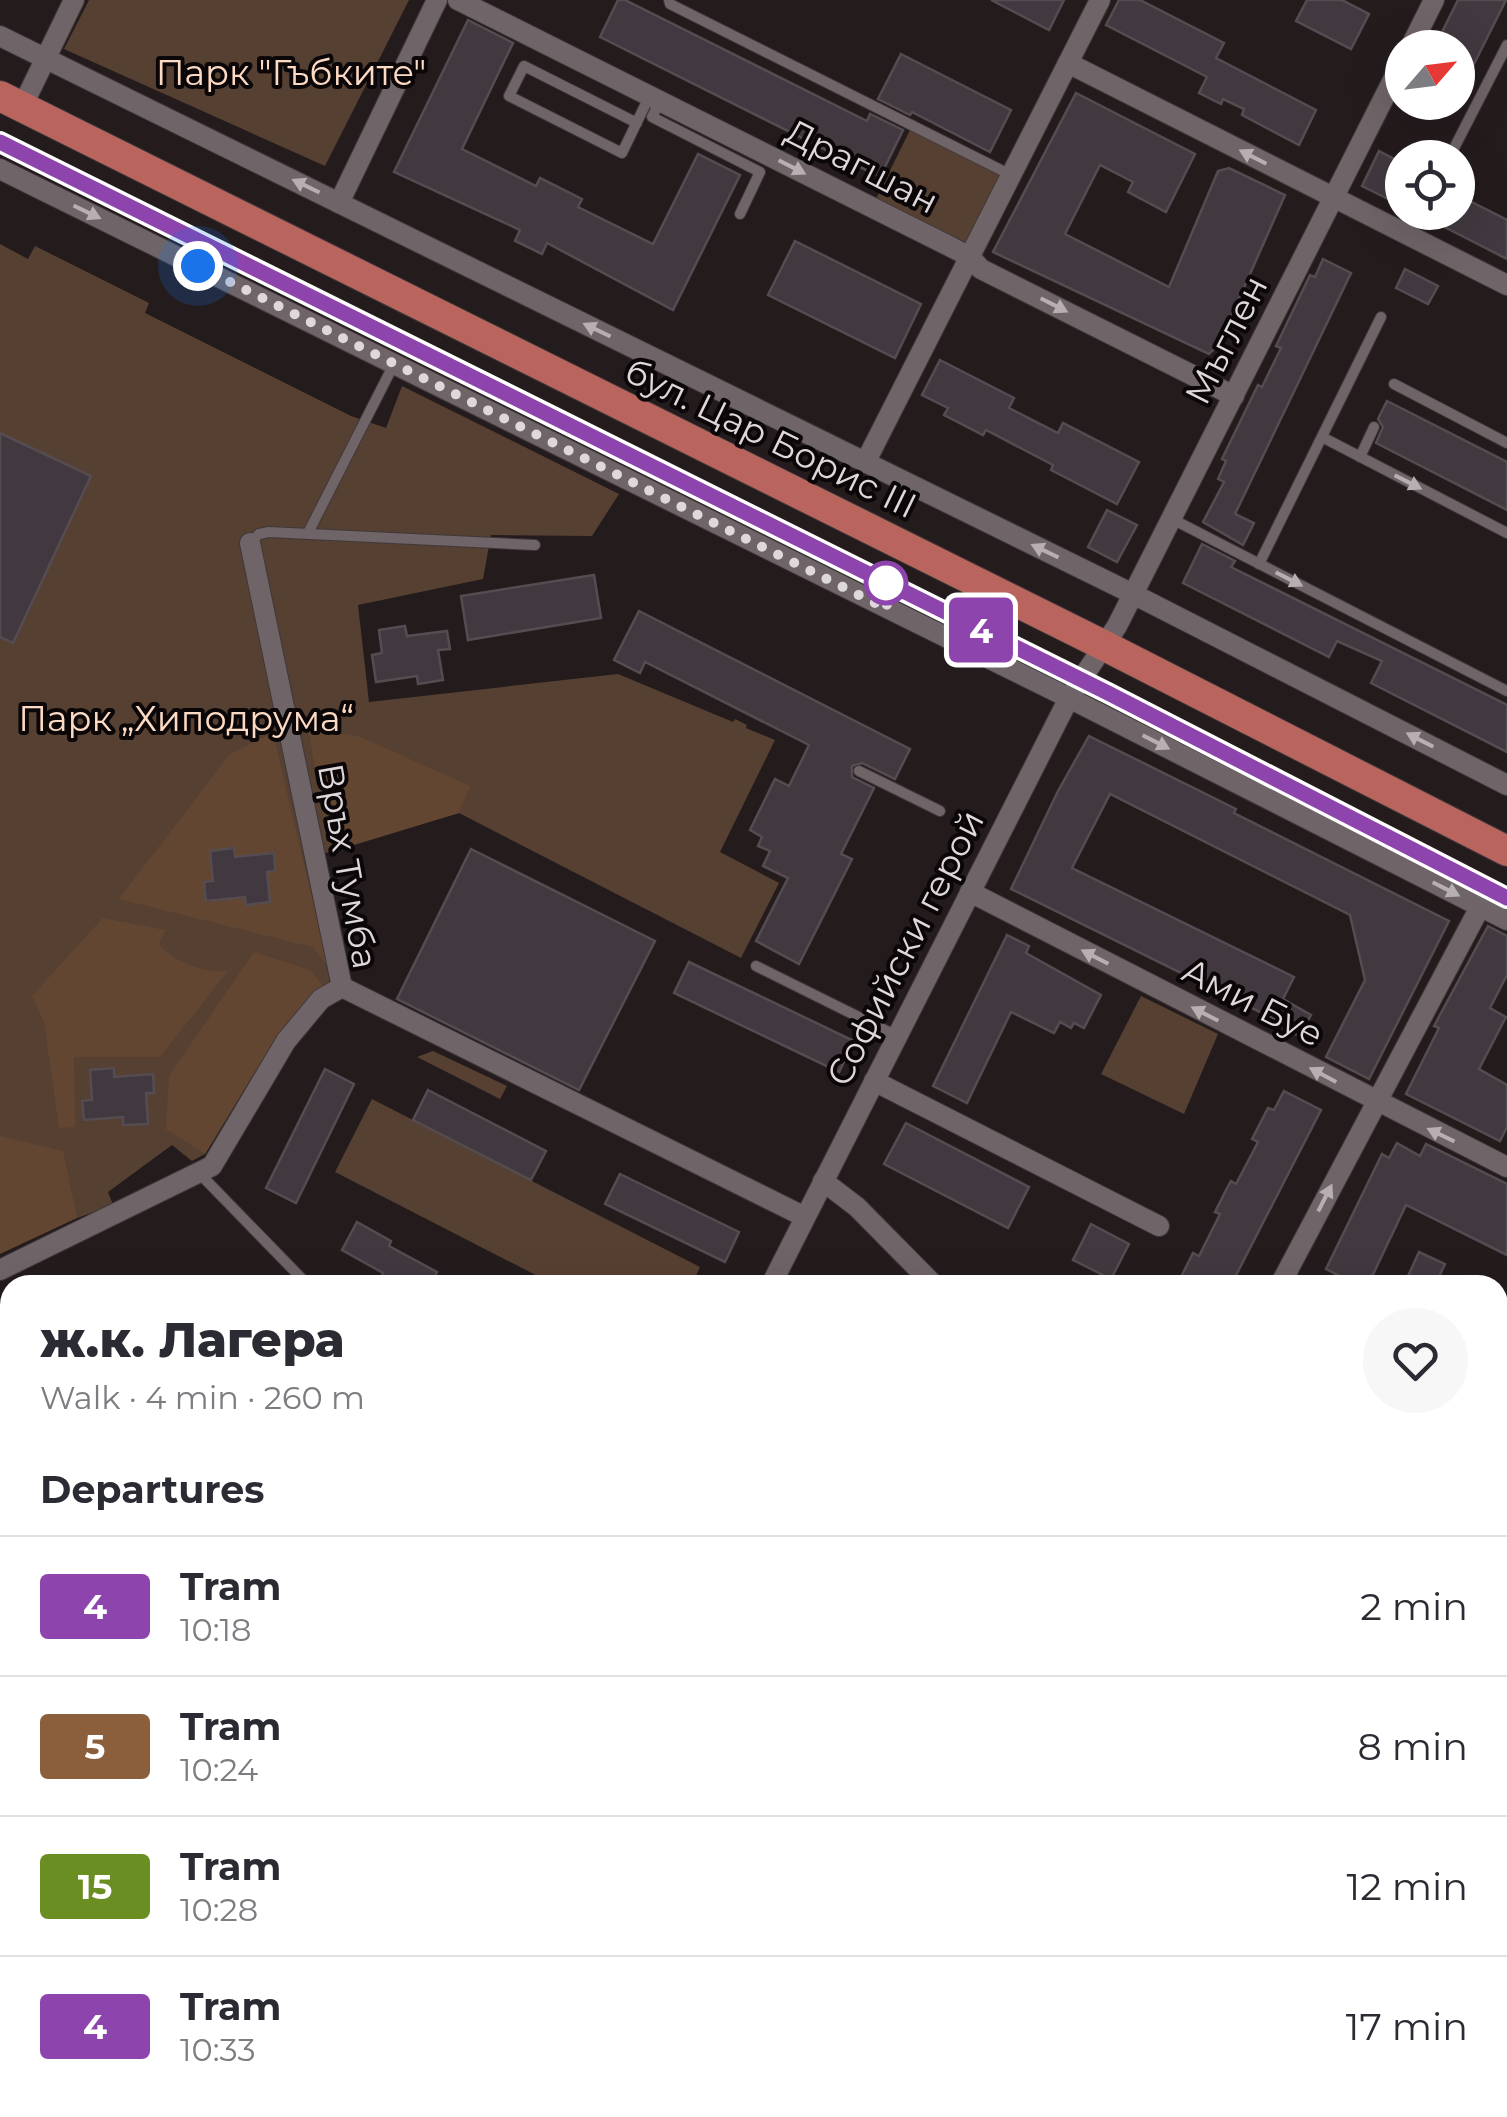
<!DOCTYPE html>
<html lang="en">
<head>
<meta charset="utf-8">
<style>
  body { margin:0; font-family:Montserrat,sans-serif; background:#f7f7f7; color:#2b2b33; height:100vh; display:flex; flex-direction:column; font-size:38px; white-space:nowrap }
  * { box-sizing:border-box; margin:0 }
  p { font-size:32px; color:#7c7c81 }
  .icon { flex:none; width:55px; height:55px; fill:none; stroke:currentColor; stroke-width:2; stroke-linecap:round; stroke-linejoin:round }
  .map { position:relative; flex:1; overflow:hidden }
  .drawer { position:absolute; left:0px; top:1275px; width:1508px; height:842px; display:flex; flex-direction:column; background:#fff; border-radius:30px 30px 0 0; box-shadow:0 10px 40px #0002 }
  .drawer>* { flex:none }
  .badge { padding:0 20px; border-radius:8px; font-size:35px; line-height:65px }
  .needle { width:65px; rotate:62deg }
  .tools { position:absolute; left:1385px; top:30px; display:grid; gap:20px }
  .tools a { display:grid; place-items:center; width:90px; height:90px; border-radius:50%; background:#fff; box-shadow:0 10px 40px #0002; font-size:50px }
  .you { position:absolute; width:50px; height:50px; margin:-25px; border:8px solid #fff; border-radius:50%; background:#1a73e8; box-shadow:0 0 0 15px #1a73e833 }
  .map>.badge { position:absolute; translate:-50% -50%; box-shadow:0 0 0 5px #fff }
  h2 { padding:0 40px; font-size:38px; line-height:90px }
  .round { display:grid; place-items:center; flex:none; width:105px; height:105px; border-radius:52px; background:#f7f7f7 }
  .overview { display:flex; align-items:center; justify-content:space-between; height:170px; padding:0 40px }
  h1 { font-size:48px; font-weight:800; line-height:75px }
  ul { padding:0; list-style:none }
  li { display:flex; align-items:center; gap:30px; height:140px; padding:0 40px; border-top:2px solid #e1e1e2 }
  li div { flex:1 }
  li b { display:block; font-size:38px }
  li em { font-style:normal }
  li .badge { min-width:110px; font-weight:700; text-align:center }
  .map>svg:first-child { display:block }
  .green { fill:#564032 }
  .forest { fill:#634632 }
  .building { fill:#41393f; stroke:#554c52; stroke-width:2.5 }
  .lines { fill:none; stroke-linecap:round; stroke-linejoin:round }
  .lane-casing { stroke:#3f383a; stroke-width:12 }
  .street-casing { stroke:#3f383a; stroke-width:22 }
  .secondary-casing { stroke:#3f383a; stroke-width:30 }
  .primary-casing { stroke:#3f383a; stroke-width:32 }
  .lane { stroke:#6f6467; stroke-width:10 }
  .street { stroke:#6f6467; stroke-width:20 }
  .secondary { stroke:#6f6467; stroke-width:28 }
  .primary { stroke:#b9655d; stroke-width:30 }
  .tram { stroke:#b8b1b3; stroke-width:2.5 }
  .oneway { fill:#b8afb2 }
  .line-casing { stroke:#fff; stroke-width:22 }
  .line { stroke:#8e44ad; stroke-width:15 }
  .walk { stroke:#dfd8da; stroke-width:10; stroke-dasharray:0 18 }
  .stop-dot { fill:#fff; stroke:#8e44ad; stroke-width:5 }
  .labels { text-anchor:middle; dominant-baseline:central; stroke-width:8; stroke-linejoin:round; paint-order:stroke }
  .park-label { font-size:35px; fill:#fcd9c3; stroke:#0b0708 }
  .street-label { font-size:35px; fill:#dfd8da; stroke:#0b0708 }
</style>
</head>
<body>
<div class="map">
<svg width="1507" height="2117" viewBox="0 0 1507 2117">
  <rect width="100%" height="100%" fill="#241b1d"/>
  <g class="green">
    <polygon points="89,0 409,0 325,166 64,49"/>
    <polygon points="912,126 1011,175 981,236 953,248 872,207"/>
    <polygon points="0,244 28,259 35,246 149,303 145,313 351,416 386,428 402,386 619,494 592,536 491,535 483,579 358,605 369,702 618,674 733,722 735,719 747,725 746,728 775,740 720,852 779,883 741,958 459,813 305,859 330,981 293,1015 279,1034 205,1154 192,1161 172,1145 108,1192 113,1205 47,1229 0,1252"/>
    <polygon points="1141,996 1218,1034 1184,1114 1101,1074"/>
    <polygon points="433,1051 507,1086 500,1099 417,1057"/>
    <polygon points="372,1099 700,1267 692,1285 555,1285 335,1172"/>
    <polygon points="97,2108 331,2108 326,2117 113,2117"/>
  </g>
  <g class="forest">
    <polygon points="308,729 358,736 470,786 459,813 331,852"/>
    <polygon points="273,733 328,966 312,947 119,899 230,754"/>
    <path d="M103,918l62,12 -6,15c18,18 43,28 69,26l-68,86h-86l1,70 -16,1 -15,-106 -12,-26z"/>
    <path d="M254,952l56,18 14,17c-52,48 -83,108 -119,167l-39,-25 3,-53z"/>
    <polygon points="0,1136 63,1151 77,1218 0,1254"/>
  </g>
  <g class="building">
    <polygon points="618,0 625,0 867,121 870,114 903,130 880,177 600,37"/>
    <polygon points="991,0 1064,0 1049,30"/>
    <polygon points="1119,0 1140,0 1224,43 1216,58 1316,110 1299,145 1242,115 1244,109 1223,99 1221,104 1199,93 1207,77 1106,25"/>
    <polygon points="1307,0 1342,0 1369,14 1351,49 1296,21"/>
    <polygon points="1458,0 1506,0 1458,96 1458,48 1434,48"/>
    <polygon points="468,20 513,43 462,149 536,186 540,178 582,199 578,207 653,244 698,154 740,175 673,310 547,243 542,254 515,241 520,230 394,172"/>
    <polygon points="901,54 1011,110 990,152 912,112 910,115 878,99"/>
    <polygon points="1076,93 1195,154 1166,212 1128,192 1133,182 1100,165 1065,234 1169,287 1218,171 1229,168 1285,195 1219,344 1209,354 993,252"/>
    <polygon points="1379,151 1402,163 1402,206 1362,186"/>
    <polygon points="1458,195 1507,220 1507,259 1415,212 1458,212"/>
    <polygon points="795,241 921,304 895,358 768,295"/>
    <polygon points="1323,259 1351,273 1235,514 1254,523 1243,545 1203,522 1224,482 1218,479 1226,461 1222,459 1258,385 1262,387 1281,348 1276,346 1310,275 1315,277"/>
    <polygon points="1405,269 1438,286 1428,304 1396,288"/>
    <polygon points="940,360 1014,398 1009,408 1058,433 1063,423 1139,462 1117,504 1051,470 1053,465 986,430 983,435 944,415 948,408 922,395"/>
    <polygon points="1387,401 1507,462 1507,510 1376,443 1383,427 1378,419"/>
    <polygon points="0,433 91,476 13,643 0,637"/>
    <polygon points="1107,510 1137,525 1117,562 1088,547"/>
    <polygon points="1202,544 1235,561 1231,567 1507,705 1507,752 1371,683 1382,661 1337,641 1329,657 1183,583"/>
    <polygon points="594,575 601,618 468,640 461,596"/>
    <polygon points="639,611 910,749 895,779 862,763 852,766 852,777 874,788 841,854 852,859 799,964 756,941 788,878 763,866 770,851 758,846 762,837 750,830 775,779 789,786 809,745 645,662 640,673 614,660"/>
    <polygon points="405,626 407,636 447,631 450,649 438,650 443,680 418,684 417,676 376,682 372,655 382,653 379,630"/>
    <polygon points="1089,736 1236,809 1234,813 1449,921 1369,1079 1326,1057 1365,980 1350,915 1110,794 1072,868 1294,977 1283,999 1311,1015 1299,1036 1272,1021 1274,1019 1011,889 1058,791"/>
    <polygon points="234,848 235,857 274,853 275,871 267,872 270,902 246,905 245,897 206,901 204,882 213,881 210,851"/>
    <polygon points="471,849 655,941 579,1090 397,999"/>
    <polygon points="1488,926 1507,936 1507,975 1490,1008 1506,1017 1479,1069 1507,1085 1507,1127 1500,1141 1406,1094 1439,1028 1434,1026"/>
    <polygon points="1007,935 1029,946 1026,953 1101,995 1084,1028 1074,1023 1071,1028 1060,1022 1054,1033 1011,1012 967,1103 933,1086"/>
    <polygon points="689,962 854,1041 839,1072 674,993"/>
    <polygon points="114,1068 114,1077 153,1074 154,1093 146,1093 148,1124 123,1125 123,1117 84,1120 82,1101 92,1100 90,1070"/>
    <polygon points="325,1069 354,1084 296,1203 266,1188"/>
    <polygon points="428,1090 546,1151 531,1180 413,1120"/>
    <polygon points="1284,1091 1321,1110 1231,1285 1177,1285 1193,1253 1199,1256 1220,1214 1215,1212 1226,1190 1231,1181 1236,1184 1258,1142 1252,1139 1268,1108 1274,1110"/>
    <polygon points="906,1123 1029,1187 1008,1228 884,1164"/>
    <polygon points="1397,1143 1420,1156 1426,1144 1507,1184 1507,1255 1406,1205 1368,1285 1357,1285 1326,1269 1382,1154 1389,1158"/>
    <polygon points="620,1174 739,1232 725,1262 605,1204"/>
    <polygon points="357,1222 391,1241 389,1246 437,1272 430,1285 395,1285 381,1277 383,1273 342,1250"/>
    <polygon points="1091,1224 1129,1244 1111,1279 1073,1260"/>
    <polygon points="1419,1252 1445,1264 1435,1285 1404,1285"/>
  </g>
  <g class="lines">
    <g class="lane-casing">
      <g id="lane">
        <polyline points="669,0 670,4 1011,175"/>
        <polyline points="660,101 652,117 760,172 740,214"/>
        <polyline points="637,123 524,66 509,96 622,153 649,97"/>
        <polyline points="1449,158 1507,45"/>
        <polyline points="1394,384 1507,443"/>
        <polyline points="1322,437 1507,533"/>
        <polyline points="1360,457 1374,427"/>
        <polyline points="1172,519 1507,691"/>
        <polyline points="308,533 394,364"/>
        <polyline points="250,543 259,534 269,532 535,545"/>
        <polyline points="1259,564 1381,317"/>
        <polyline points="859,771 940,811"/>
        <polyline points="756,966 897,1036"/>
        <polyline points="200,1174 308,1285"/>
        <polyline points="0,1927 10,1933"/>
        <polyline points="1498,1927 1507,1919"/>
        <polyline points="1498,2002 1507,1992"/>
        <polyline points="86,2108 102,2117"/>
        <polyline points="1425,2108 1427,2117"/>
        <polyline points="1389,2117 1398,2108"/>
      </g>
    </g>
    <g class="street-casing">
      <g id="street">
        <polyline points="458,0 953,248 970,257 981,269 1234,396"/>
        <polyline points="0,36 1133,594 1507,785"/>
        <polyline points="1410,48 1434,0"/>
        <polyline points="1068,63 1507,285"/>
        <polyline points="22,107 74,0"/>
        <polyline points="0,169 1069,698 1507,920"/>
        <polyline points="339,203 437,0"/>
        <polyline points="865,463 1100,0"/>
        <polyline points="250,543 342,987"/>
        <polyline points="970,892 1507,1167"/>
        <polyline points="342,987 805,1217"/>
        <polyline points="874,1081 1159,1226"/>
        <polyline points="823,1181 857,1207 934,1285"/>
        <polyline points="0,1270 212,1166 286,1041 321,999 342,987"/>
        <polyline points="771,1285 1069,698 1117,626 1402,62"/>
        <polyline points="1280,1285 1480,907"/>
        <polyline points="1498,1398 1507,1403"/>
        <polyline points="0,1642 10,1647"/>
        <polyline points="0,1886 10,1869"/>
        <polyline points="698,2108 706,2117"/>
        <polyline points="73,2117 79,2108"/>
        <polyline points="348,2117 353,2108"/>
      </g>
    </g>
    <g class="secondary-casing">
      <polyline id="secondary" points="1498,1875 1507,1883"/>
    </g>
    <g class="primary-casing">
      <g id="primary">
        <polyline points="0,96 1105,646 1507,851"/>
        <polyline points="1498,1470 1507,1462"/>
        <polyline points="1498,1537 1507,1529"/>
        <polyline points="1498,1570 1507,1562"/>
        <polyline points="1498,1653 1507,1646"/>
        <polyline points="724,2117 741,2108"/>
        <polyline points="824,2117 834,2108"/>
        <polyline points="861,2117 872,2108"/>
      </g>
    </g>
    <use href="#lane" class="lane"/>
    <use href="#street" class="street"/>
    <use href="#secondary" class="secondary"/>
    <use href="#primary" class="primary"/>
    <polyline class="tram" points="0,142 1108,693 1507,898"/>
  </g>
  <defs><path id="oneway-solid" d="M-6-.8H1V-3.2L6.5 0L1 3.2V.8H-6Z" transform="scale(2.5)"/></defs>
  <g class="oneway">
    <use href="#oneway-solid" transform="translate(1253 157) rotate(-153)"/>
    <use href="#oneway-solid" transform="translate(792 167) rotate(27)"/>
    <use href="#oneway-solid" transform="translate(306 186) rotate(-154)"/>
    <use href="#oneway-solid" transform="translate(87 212) rotate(26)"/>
    <use href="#oneway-solid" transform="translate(1054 305) rotate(27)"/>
    <use href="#oneway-solid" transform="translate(597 330) rotate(-154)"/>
    <use href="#oneway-solid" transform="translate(1408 482) rotate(27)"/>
    <use href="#oneway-solid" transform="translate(1045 551) rotate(-154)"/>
    <use href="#oneway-solid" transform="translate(1289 579) rotate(27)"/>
    <use href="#oneway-solid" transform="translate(1420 740) rotate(-153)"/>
    <use href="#oneway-solid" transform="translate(1156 742) rotate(27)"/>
    <use href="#oneway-solid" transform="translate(1446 889) rotate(27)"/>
    <use href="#oneway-solid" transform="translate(1095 957) rotate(-153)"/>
    <use href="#oneway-solid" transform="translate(1205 1014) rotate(-153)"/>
    <use href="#oneway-solid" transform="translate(1323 1075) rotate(-152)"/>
    <use href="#oneway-solid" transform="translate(1441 1135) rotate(-154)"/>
    <use href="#oneway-solid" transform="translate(1325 1198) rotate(-63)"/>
  </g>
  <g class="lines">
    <g class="line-casing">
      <polyline id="line" points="0,142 1108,693 1507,898"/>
    </g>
    <use href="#line" class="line"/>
    <polyline class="walk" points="198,266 887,609 886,583"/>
  </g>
  <circle class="stop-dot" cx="886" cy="583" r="20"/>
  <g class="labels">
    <g class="park-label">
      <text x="291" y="72">Парк "Гъбките"</text>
      <text x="186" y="718">Парк „Хиподрума“</text>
    </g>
    <g class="street-label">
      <text transform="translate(862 166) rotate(27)">Драгшан</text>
      <text transform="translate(1226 340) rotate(-63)">Мъглен</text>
      <text transform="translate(771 438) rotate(26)">бул. Цар Борис III</text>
      <text transform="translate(348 866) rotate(80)">Връх Тумба</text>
      <text transform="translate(905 948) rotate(-63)">Софийски герой</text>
      <text transform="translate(1253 1002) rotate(27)">Ами Буе</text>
    </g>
  </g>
</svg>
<div class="tools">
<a><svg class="needle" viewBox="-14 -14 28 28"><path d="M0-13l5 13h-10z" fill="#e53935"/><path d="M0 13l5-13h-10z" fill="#7c7c81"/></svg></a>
<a><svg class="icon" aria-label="locate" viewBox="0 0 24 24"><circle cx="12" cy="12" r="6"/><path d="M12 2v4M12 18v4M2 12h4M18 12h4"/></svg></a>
</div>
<div class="you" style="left:198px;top:266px"></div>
<b class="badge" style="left:981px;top:630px;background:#8e44ad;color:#fff">4</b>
<section class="drawer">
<div class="overview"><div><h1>ж.к. Лагера</h1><p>Walk · 4 min · 260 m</p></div><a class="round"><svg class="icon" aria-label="heart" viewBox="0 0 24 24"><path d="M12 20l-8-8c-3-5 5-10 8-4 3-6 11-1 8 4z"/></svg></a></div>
<h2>Departures</h2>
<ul>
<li><span class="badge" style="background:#8e44ad;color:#fff">4</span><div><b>Tram</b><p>10:18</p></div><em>2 min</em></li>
<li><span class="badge" style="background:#8b5e3c;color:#fff">5</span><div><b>Tram</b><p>10:24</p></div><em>8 min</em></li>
<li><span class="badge" style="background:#6b8e23;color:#fff">15</span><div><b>Tram</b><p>10:28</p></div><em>12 min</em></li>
<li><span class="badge" style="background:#8e44ad;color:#fff">4</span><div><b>Tram</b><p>10:33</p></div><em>17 min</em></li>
</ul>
</section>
</div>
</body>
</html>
